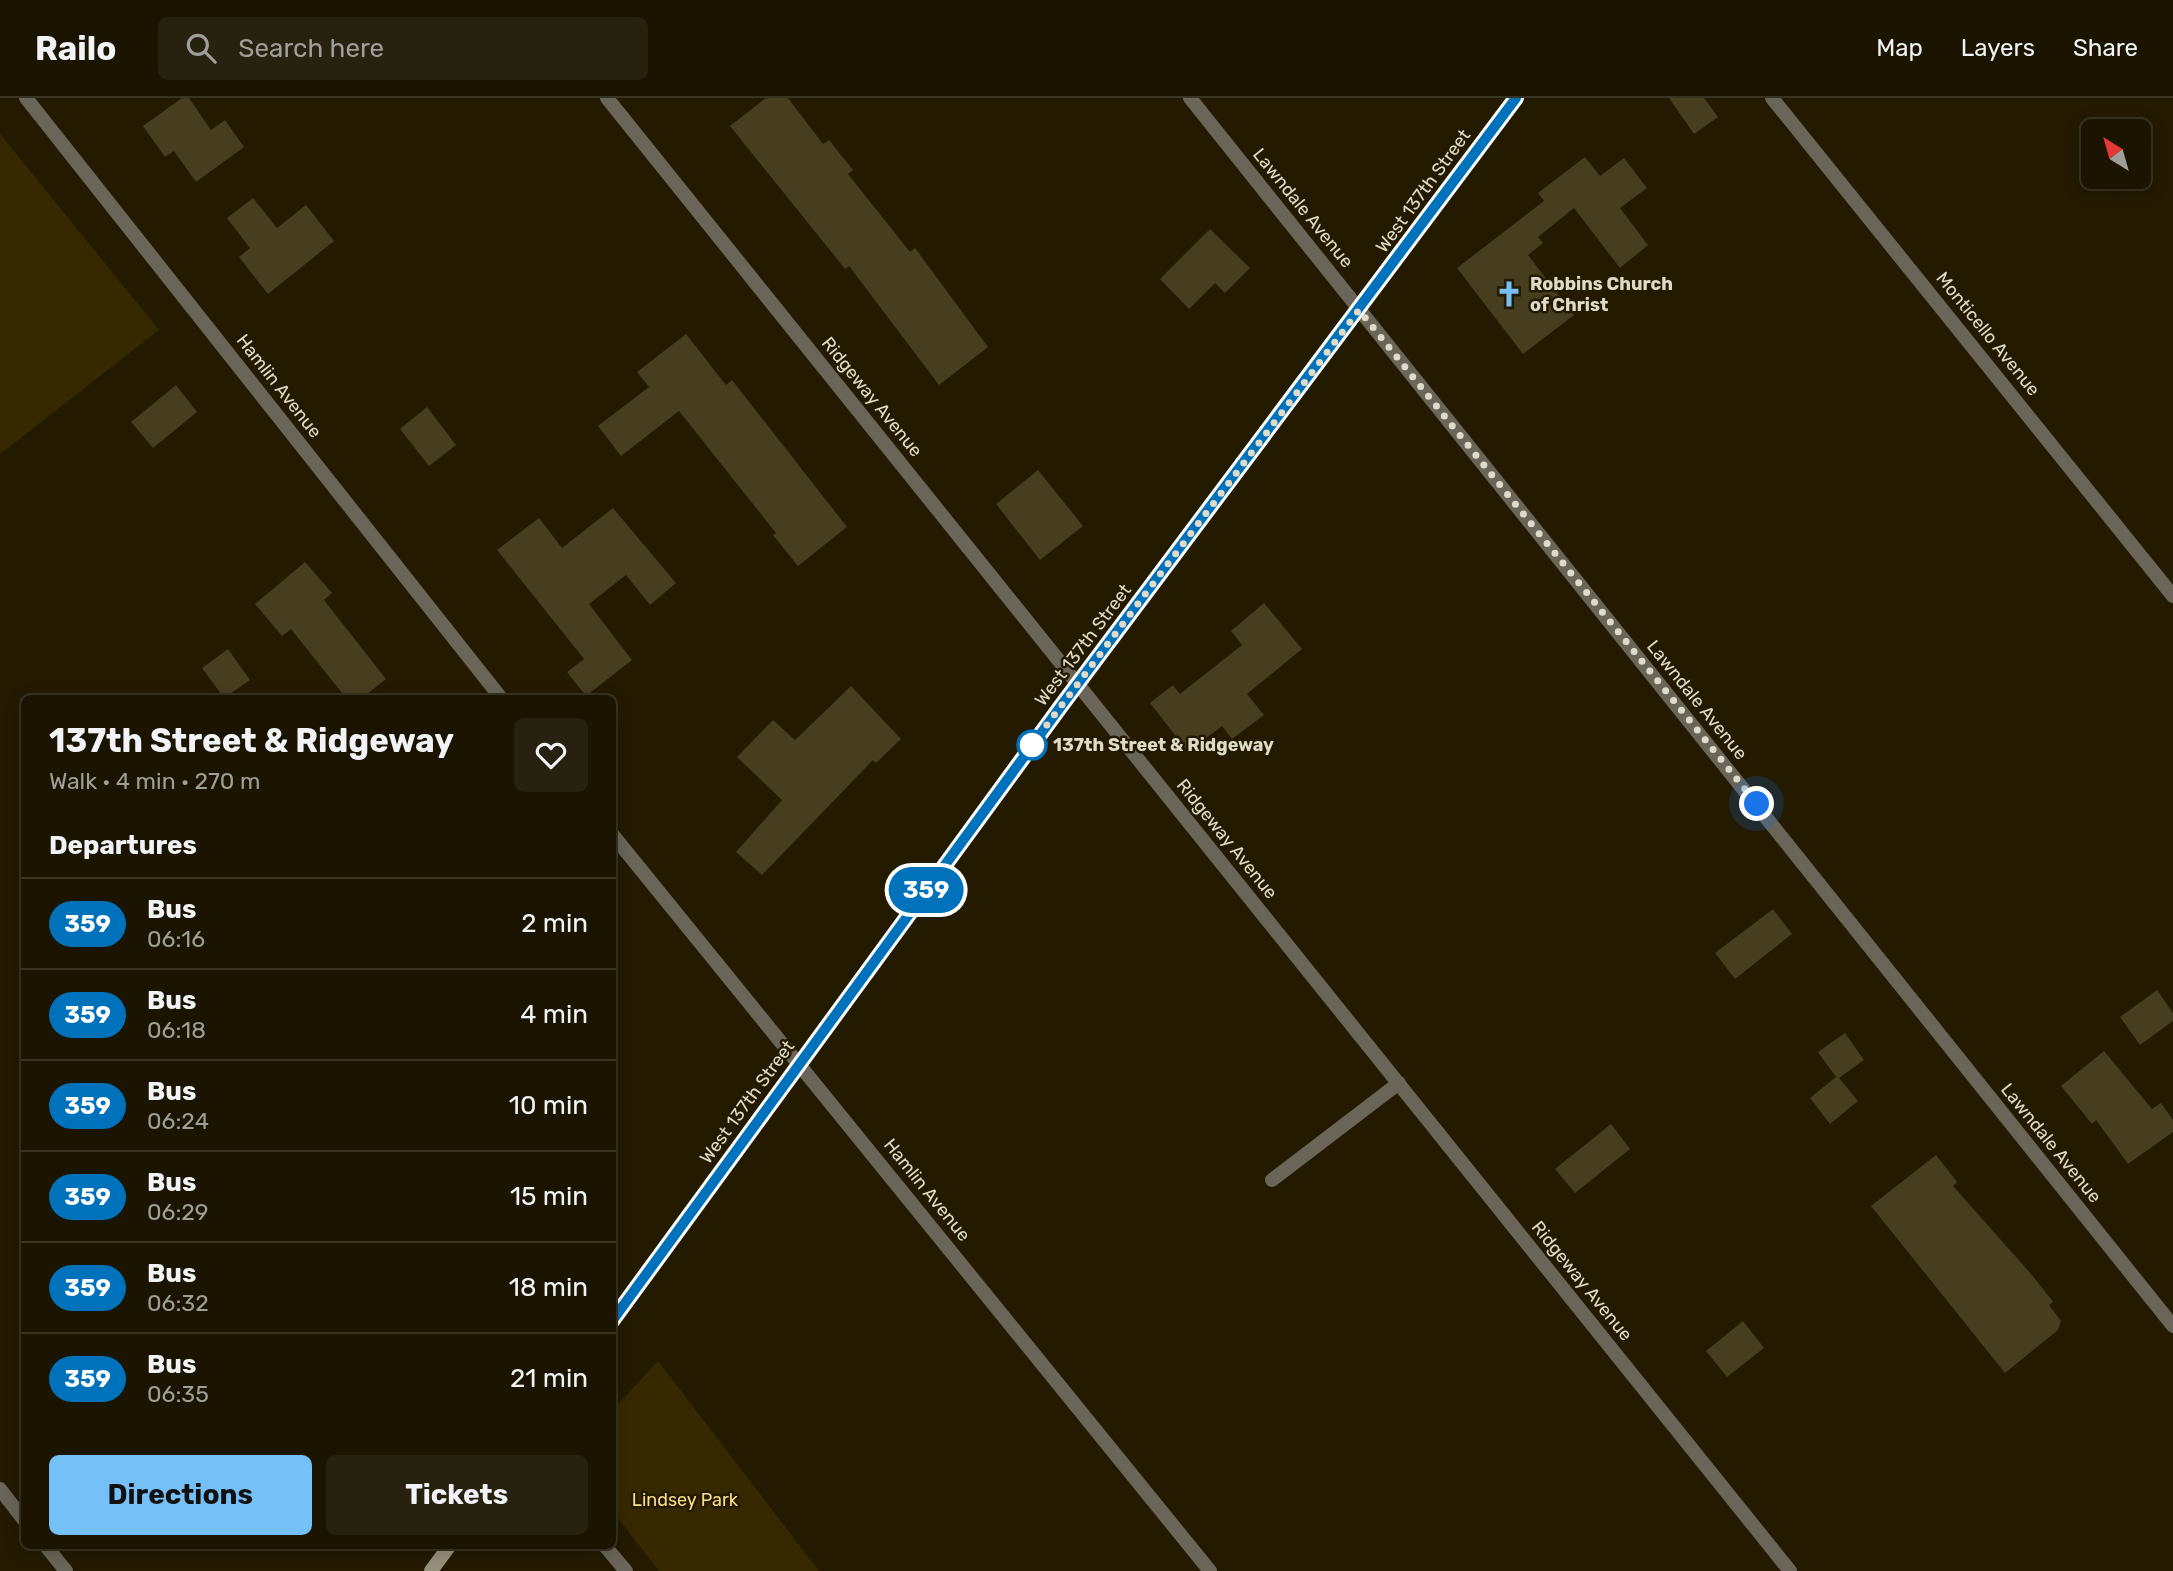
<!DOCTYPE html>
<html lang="en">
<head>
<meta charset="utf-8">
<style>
  body { margin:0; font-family:Rubik,sans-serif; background:#27210f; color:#f1f3f6; height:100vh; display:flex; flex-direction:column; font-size:26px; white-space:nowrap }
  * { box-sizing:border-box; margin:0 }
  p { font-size:23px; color:#9f9e99 }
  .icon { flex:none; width:38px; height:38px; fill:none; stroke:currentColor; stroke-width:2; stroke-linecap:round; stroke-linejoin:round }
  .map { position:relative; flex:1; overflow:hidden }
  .panel { position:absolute; left:21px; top:597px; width:595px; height:854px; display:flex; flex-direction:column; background:#1a1400; border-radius:10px; box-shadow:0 4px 18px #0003,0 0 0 2px #383322 }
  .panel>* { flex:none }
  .badge { padding:0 14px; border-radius:23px; font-size:24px; line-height:46px }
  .needle { width:46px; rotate:323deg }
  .fabs { position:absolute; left:2081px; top:21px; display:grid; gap:14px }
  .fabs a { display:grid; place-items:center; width:70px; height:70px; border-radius:10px; background:#1a1400; box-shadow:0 4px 18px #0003,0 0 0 2px #383322; font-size:35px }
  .you { position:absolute; width:35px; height:35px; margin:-18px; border:5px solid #fff; border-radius:50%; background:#1a73e8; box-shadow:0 0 0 10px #1a73e833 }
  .map>.badge { position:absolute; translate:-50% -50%; box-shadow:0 0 0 4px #fff }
  h2 { padding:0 28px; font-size:26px; line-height:63px }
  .round { display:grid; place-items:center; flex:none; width:74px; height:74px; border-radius:10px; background:#27210f }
  .summary { display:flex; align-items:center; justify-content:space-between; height:119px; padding:0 28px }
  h1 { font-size:33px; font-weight:700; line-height:52px }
  .primary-button { display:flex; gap:14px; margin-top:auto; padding:14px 28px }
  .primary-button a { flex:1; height:80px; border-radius:10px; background:#75c0f6; color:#111; font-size:28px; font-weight:700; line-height:80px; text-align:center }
  .primary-button a+a { background:#27210f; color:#f1f3f6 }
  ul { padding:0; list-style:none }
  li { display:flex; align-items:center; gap:21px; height:91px; padding:0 28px; border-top:2px solid #383322 }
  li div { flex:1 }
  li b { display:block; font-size:26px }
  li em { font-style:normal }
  li .badge { min-width:77px; font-weight:700; text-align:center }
  header { display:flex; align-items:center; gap:42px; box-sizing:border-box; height:98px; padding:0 35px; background:#1a1400; border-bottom:2px solid #383322 }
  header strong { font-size:33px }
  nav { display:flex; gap:38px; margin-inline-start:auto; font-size:24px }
  .search { width:490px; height:63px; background:#27210f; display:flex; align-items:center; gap:18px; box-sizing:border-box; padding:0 24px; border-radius:10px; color:#9f9e99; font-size:26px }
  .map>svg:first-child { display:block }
  .green { fill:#362900 }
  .building { fill:#473e20 }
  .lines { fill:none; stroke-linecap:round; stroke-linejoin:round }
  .lane { stroke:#6a6558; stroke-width:14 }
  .street { stroke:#6a6558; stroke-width:14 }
  .secondary { stroke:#97907b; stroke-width:14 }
  .line-casing { stroke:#fff; stroke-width:16 }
  .line { stroke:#0072bc; stroke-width:10 }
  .walk { stroke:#e0dac9; stroke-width:7; stroke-dasharray:0 12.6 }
  .stop-dot { fill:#fff; stroke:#0072bc; stroke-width:3.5 }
  .labels { text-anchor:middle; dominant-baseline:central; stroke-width:5; stroke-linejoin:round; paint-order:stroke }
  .street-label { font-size:18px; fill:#e0dac9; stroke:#231a00 }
  .poi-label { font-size:18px; font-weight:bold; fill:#e0dac9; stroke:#231a00; text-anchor:start }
  .stop-label { font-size:18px; font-weight:bold; fill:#e0dac9; stroke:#231a00; text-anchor:start }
  .park-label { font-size:18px; fill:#fbde88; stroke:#231a00 }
</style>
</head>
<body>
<header>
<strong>Railo</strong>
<div class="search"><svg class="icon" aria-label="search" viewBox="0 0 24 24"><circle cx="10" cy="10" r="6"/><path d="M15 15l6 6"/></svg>Search here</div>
<nav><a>Map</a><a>Layers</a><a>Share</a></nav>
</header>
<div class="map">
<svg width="2173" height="1473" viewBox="0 0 2173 1473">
  <rect width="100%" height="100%" fill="#231a00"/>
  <g class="green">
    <polygon points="0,36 159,232 0,356"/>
    <polygon points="658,1263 819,1473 659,1473 613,1414 613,1312"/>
  </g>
  <g class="building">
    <polygon points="182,0 189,0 211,32 225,22 244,49 196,84 174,53 165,59 143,28"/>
    <polygon points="766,0 788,0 823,46 829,42 853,72 848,76 910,154 915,150 988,249 939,287 849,168 845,171 730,28"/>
    <polygon points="1669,0 1704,0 1718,19 1694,36"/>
    <polygon points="1585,59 1600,78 1624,60 1647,90 1620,110 1648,147 1620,170 1574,110 1538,139 1543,145 1528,157 1574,217 1523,256 1457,170 1544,103 1538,95"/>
    <polygon points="253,100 277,130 306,107 334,143 268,196 239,159 250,150 227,120"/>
    <polygon points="1210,131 1250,170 1225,195 1215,185 1189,211 1160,181"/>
    <polygon points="686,236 726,287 732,282 847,429 798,468 773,437 776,435 679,313 621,358 598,328 649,289 637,274"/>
    <polygon points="176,287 197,314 153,350 131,324"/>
    <polygon points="427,309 456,347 429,368 400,331"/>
    <polygon points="1038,372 1083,428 1040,462 996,406"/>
    <polygon points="613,410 676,485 650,507 626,477 589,506 632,562 586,598 567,574 584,561 497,452 539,420 562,450"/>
    <polygon points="305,464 332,495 324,502 386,581 362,600 346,600 291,531 282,538 255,506"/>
    <polygon points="1264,505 1302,551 1247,596 1264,617 1232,641 1222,628 1188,654 1150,605 1173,587 1180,596 1242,547 1231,533"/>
    <polygon points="228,551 250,582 224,600 202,570"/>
    <polygon points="851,588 901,641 876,665 873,662 762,777 736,754 782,702 737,659 773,622 795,642"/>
    <polygon points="1773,811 1792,836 1735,881 1715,855"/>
    <polygon points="2157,892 2173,915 2173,923 2140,947 2120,919"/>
    <polygon points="1845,935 1864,962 1839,980 1858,1003 1830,1026 1810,1000 1836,979 1818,954"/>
    <polygon points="2104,953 2152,1011 2161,1005 2173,1022 2173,1034 2128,1066 2096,1022 2092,1026 2061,988"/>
    <polygon points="1611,1026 1630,1051 1575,1095 1555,1071"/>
    <polygon points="1936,1057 1957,1084 1953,1088 2032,1177 2053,1204 2049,1207 2061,1223 2058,1232 2005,1275 1871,1108"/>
    <polygon points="1743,1223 1764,1250 1727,1279 1706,1253"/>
  </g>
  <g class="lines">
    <polyline class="lane" points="1272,1082 1399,985"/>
    <g class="street">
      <polyline points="26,0 501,600"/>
      <polyline points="607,0 1790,1473"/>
      <polyline points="1190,0 2173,1228"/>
      <polyline points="1772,0 2173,498"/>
      <polyline points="612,736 1210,1473"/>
      <polyline points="0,1391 24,1422"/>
      <polyline points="45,1447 66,1473"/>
      <polyline points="604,1447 626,1473"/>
    </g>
    <g class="secondary">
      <polyline points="612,1223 1077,586 1516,0"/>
      <polyline points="431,1473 450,1447"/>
    </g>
  </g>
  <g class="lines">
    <g class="line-casing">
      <polyline id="line" points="612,1223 1061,608 1516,0"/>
    </g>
    <use href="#line" class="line"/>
    <polyline class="walk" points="1032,647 1028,652 1359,212 1757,706"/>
  </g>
  <defs>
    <g id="church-bare" transform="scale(2.1)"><path d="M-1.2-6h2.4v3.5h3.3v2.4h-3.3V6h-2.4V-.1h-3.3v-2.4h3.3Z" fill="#75c0f6" stroke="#231a00" stroke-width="2.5" paint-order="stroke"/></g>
  </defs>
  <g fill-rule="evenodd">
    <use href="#church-bare" x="1509" y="196"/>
  </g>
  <circle class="stop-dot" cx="1032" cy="647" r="14"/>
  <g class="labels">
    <g class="street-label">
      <text transform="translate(1423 93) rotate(-54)">West 137th Street</text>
      <text transform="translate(1303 110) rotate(51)">Lawndale Avenue</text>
      <text transform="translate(1988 236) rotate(51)">Monticello Avenue</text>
      <text transform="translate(279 288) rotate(52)">Hamlin Avenue</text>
      <text transform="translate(872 299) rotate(51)">Ridgeway Avenue</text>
      <text transform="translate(1083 547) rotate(-53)">West 137th Street</text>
      <text transform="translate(1697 602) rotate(51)">Lawndale Avenue</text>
      <text transform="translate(1227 741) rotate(51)">Ridgeway Avenue</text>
      <text transform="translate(747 1004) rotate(-54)">West 137th Street</text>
      <text transform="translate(2051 1045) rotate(51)">Lawndale Avenue</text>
      <text transform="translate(927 1092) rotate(51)">Hamlin Avenue</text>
      <text transform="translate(1582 1183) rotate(51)">Ridgeway Avenue</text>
    </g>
    <g class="poi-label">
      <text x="1530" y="186">Robbins Church<tspan x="1530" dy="21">of Christ</tspan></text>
    </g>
    <g class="stop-label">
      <text x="1053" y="647">137th Street &amp; Ridgeway</text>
    </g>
    <g class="park-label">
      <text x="685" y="1402">Lindsey Park</text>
    </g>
  </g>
</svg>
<div class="fabs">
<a><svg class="needle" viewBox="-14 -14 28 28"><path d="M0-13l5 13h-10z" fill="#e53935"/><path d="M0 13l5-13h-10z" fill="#9f9e99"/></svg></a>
</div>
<div class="you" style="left:1757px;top:706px"></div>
<b class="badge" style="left:926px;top:792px;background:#0072bc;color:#fff">359</b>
<section class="panel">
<div class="summary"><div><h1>137th Street &amp; Ridgeway</h1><p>Walk · 4 min · 270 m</p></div><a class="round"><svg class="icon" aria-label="heart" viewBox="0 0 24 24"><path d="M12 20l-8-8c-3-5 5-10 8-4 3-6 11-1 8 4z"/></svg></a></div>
<h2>Departures</h2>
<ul>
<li><span class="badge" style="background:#0072bc;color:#fff">359</span><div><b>Bus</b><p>06:16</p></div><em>2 min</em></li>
<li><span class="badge" style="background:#0072bc;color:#fff">359</span><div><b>Bus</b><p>06:18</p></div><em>4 min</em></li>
<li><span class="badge" style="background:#0072bc;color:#fff">359</span><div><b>Bus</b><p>06:24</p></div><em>10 min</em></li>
<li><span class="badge" style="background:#0072bc;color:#fff">359</span><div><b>Bus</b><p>06:29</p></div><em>15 min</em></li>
<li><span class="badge" style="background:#0072bc;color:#fff">359</span><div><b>Bus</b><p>06:32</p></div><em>18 min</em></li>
<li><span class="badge" style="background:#0072bc;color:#fff">359</span><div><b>Bus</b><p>06:35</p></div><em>21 min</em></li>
</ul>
<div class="primary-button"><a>Directions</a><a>Tickets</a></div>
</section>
</div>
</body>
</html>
